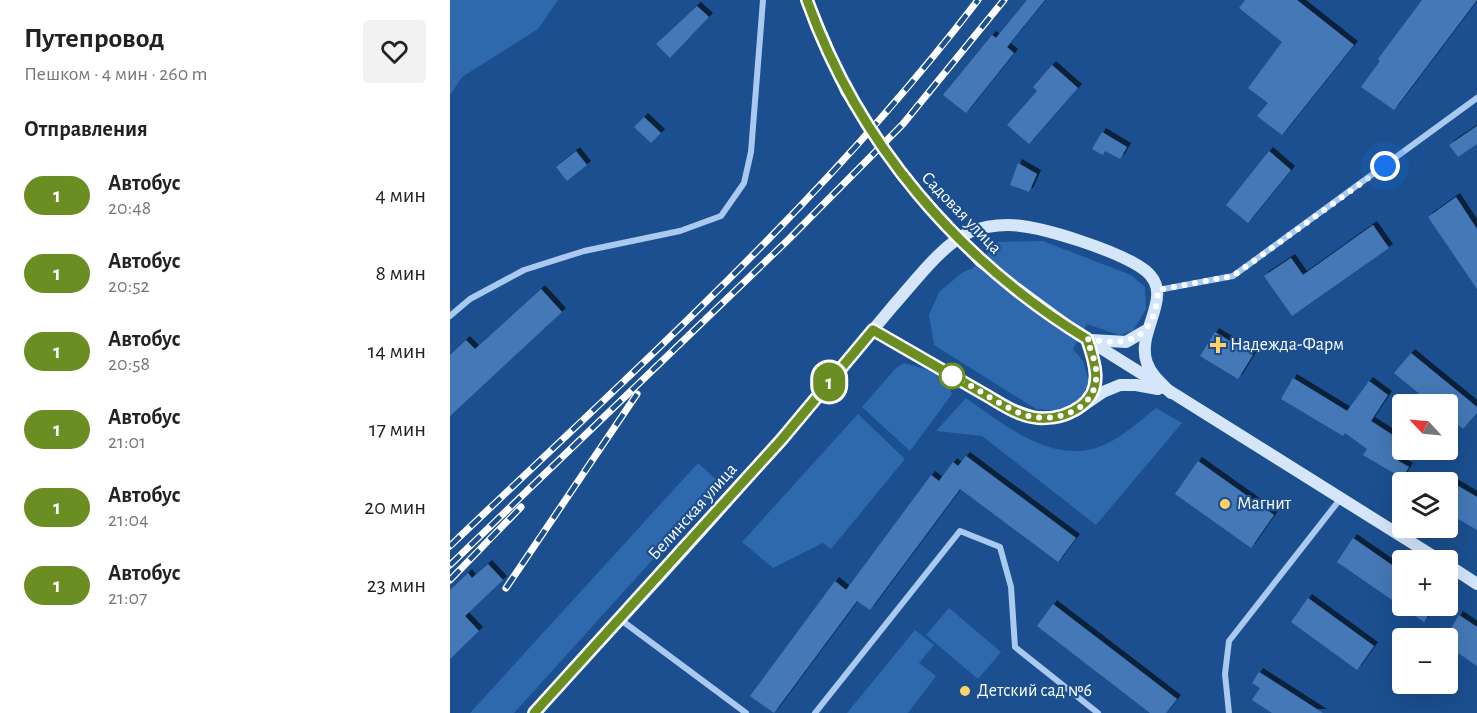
<!DOCTYPE html>
<html lang="ru">
<head>
<meta charset="utf-8">
<style>
  body { margin:0; font-family:"Alegreya Sans",sans-serif; background:#f2f2f2; color:#222; height:100vh; display:flex; flex-direction:column; font-size:22px; white-space:nowrap }
  * { box-sizing:border-box; margin:0 }
  p { font-size:20px; color:#767676 }
  .icon { flex:none; width:33px; height:33px; fill:none; stroke:currentColor; stroke-width:2; stroke-linecap:round; stroke-linejoin:round }
  .map { position:relative; flex:1; overflow:hidden }
  .side { display:flex; flex-direction:column; background:#fff; width:450px }
  .side>* { flex:none }
  .badge { padding:0 12px; border-radius:20px; font-size:21px; line-height:39px }
  .needle { width:39px; rotate:296deg }
  .fabs { position:absolute; left:942px; top:394px; display:grid; gap:12px }
  .fabs a { display:grid; place-items:center; width:66px; height:66px; border-radius:6px; background:#fff; box-shadow:0 6px 24px #0002; font-size:30px }
  .you { position:absolute; width:30px; height:30px; margin:-15px; border:4px solid #fff; border-radius:50%; background:#1a73e8; box-shadow:0 0 0 9px #1a73e833 }
  .map>.badge { position:absolute; translate:-50% -50%; box-shadow:0 0 0 3px #fff }
  h2 { padding:0 24px; font-size:22px; line-height:54px }
  .round { display:grid; place-items:center; flex:none; width:63px; height:63px; border-radius:6px; background:#f2f2f2 }
  .overview { display:flex; align-items:center; justify-content:space-between; height:102px; padding:0 24px }
  h1 { font-size:28px; font-weight:600; line-height:45px }
  ul { padding:0; list-style:none }
  li { display:flex; align-items:center; gap:18px; height:78px; padding:0 24px }
  li div { flex:1 }
  li b { display:block; font-size:22px }
  li em { font-style:normal }
  li .badge { min-width:66px; font-weight:700; text-align:center }
  main { display:flex; flex:1; min-height:0 }
  .map>svg:first-child { display:block }
  .green { fill:#2e69ad }
  .building { fill:#4478b7; filter:url(#shadow) }
  .lines { fill:none; stroke-linecap:round; stroke-linejoin:round }
  .minor { stroke:#a9c9ee; stroke-width:6 }
  .secondary { stroke:#d6e6fa; stroke-width:12 }
  .rail-casing { stroke:#fff; stroke-width:7 }
  .rail { stroke:#1b4f8f; stroke-width:4.5; stroke-dasharray:14; stroke-linecap:butt }
  .secondary-bridge { stroke:#d6e6fa; stroke-width:12 }
  .line-casing { stroke:#fff; stroke-width:14 }
  .line { stroke:#6b8e23; stroke-width:9 }
  .walk { stroke:#fff; stroke-width:6; stroke-dasharray:0 10.8 }
  .poi-dot { fill:#ffd166; stroke:#1b4f8f; stroke-width:2 }
  .stop-dot { fill:#fff; stroke:#6b8e23; stroke-width:3 }
  .labels { text-anchor:middle; dominant-baseline:central; stroke-width:4.5; stroke-linejoin:round; paint-order:stroke }
  .street-label { font-size:18px; fill:#fff; stroke:#1b4f8f }
  .poi-label { font-size:18px; fill:#fff; stroke:#1b4f8f; text-anchor:start }
</style>
</head>
<body>
<main>
<section class="side">
<div class="overview"><div><h1>Путепровод</h1><p>Пешком · 4 мин · 260 m</p></div><a class="round"><svg class="icon" aria-label="heart" viewBox="0 0 24 24"><path d="M12 20l-8-8c-3-5 5-10 8-4 3-6 11-1 8 4z"/></svg></a></div>
<h2>Отправления</h2>
<ul>
<li><span class="badge" style="background:#6b8e23;color:#fff">1</span><div><b>Автобус</b><p>20:48</p></div><em>4 мин</em></li>
<li><span class="badge" style="background:#6b8e23;color:#fff">1</span><div><b>Автобус</b><p>20:52</p></div><em>8 мин</em></li>
<li><span class="badge" style="background:#6b8e23;color:#fff">1</span><div><b>Автобус</b><p>20:58</p></div><em>14 мин</em></li>
<li><span class="badge" style="background:#6b8e23;color:#fff">1</span><div><b>Автобус</b><p>21:01</p></div><em>17 мин</em></li>
<li><span class="badge" style="background:#6b8e23;color:#fff">1</span><div><b>Автобус</b><p>21:04</p></div><em>20 мин</em></li>
<li><span class="badge" style="background:#6b8e23;color:#fff">1</span><div><b>Автобус</b><p>21:07</p></div><em>23 мин</em></li>
</ul>
</section>
<div class="map">
<svg width="1027" height="713" viewBox="0 0 1027 713">
  <defs>
    <filter id="shadow"><feDropShadow dx="4" dy="-4" stdDeviation="0" flood-color="#0009"/></filter>
  </defs>
  <rect width="100%" height="100%" fill="#1b4f8f"/>
  <g class="green">
    <polygon points="0,0 108,0 88,29 12,77 0,95"/>
    <polygon points="593,241 681,275 695,287 696,309 683,331 669,335 637,324 623,349 633,361 639,382 630,401 606,411 586,409 484,345 479,315 489,292 513,272 523,268 548,242"/>
    <path d="M454,363c20,5 40,10 48,31l-42,57 -48,-44 33,-38z"/>
    <path d="M516,398c41,29 94,73 146,43 16,-9 30,-22 44,-33l26,15 -86,102 -114,-89 -46,-5z"/>
    <polygon points="408,414 455,459 381,549 373,543 323,568 292,542"/>
    <polygon points="248,463 271,484 64,713 20,713"/>
    <polygon points="499,608 551,652 528,679 476,635"/>
    <polygon points="465,630 484,645 469,663 486,676 458,713 397,713"/>
  </g>
  <g class="building">
    <polygon points="577,0 595,0 557,47 564,53 516,113 493,95 542,35 546,38"/>
    <polygon points="795,0 847,0 904,45 832,135 807,116 818,103 798,88 832,42 789,8"/>
    <polygon points="972,0 1027,0 944,110 911,87 930,61 928,59"/>
    <polygon points="247,6 259,17 220,58 206,44"/>
    <polygon points="602,65 628,88 579,144 557,125 587,91 583,87"/>
    <polygon points="194,117 211,133 201,143 184,127"/>
    <polygon points="1027,126 1027,144 1008,157 999,145"/>
    <polygon points="652,132 677,147 670,159 655,151 653,155 642,149"/>
    <polygon points="126,151 137,165 117,181 106,167"/>
    <polygon points="819,151 841,170 798,223 776,205"/>
    <polygon points="568,163 587,174 579,192 560,185"/>
    <polygon points="1006,197 1027,229 1027,289 978,217"/>
    <polygon points="923,225 939,248 842,316 814,276 841,258 853,275"/>
    <polygon points="91,289 112,312 0,416 0,355 16,340 25,349"/>
    <polygon points="765,332 803,355 788,379 750,356"/>
    <polygon points="961,353 1027,407 1027,413 1013,429 998,417 998,405 983,405 944,373"/>
    <polygon points="843,378 897,411 919,381 938,395 921,421 952,441 952,452 947,460 959,467 952,478 913,455 917,449 895,433 893,436 831,399"/>
    <polygon points="516,456 626,538 608,562 510,489 420,610 407,601 324,713 300,696 385,581 396,590 481,475 489,481 503,462 508,466"/>
    <polygon points="748,461 824,515 801,548 725,494"/>
    <polygon points="998,480 1027,497 1027,530 998,513"/>
    <polygon points="903,538 952,572 952,606 984,606 974,622 887,562"/>
    <polygon points="38,564 53,580 15,616 29,631 0,659 0,590 18,573 22,578"/>
    <polygon points="858,598 924,646 907,670 841,622"/>
    <polygon points="603,604 727,699 716,713 700,713 587,626"/>
    <polygon points="1009,615 1027,627 1027,666 998,646 998,633"/>
    <polygon points="809,672 873,713 822,713 802,700 810,688 802,683"/>
  </g>
  <g class="lines">
    <g class="minor">
      <polyline points="708,290 783,276 1027,98"/>
      <polyline points="0,316 20,299 74,270 134,251 230,231 271,216 294,183 301,152 313,0"/>
      <polyline points="171,620 296,713"/>
      <polyline points="365,713 510,531 550,547 561,587 565,647 648,713"/>
      <polyline points="779,713 775,674 779,641 891,498"/>
    </g>
    <g class="secondary">
      <polyline points="423,330 559,408 587,418 609,417 625,411 653,392 670,385 686,385 708,389"/>
      <polyline points="630,335 991,561"/>
      <polyline points="641,340 676,342 695,331"/>
      <path d="M637,401c15,-20 7,-41 0,-62"/>
      <polyline points="998,565 1027,584"/>
      <path d="M84,713c84,-91 169,-182 249,-276 37,-43 73,-87 110,-131 20,-22 49,-62 77,-74 12,-5 25,-7 38,-7 32,0 114,27 138,46 30,25 -11,60 1,92 4,12 15,21 24,30"/>
    </g>
    <g class="rail-casing">
      <g id="rail">
        <path d="M0,546c183,-175 374,-344 528,-546"/>
        <polyline points="0,565 339,239 453,124 554,0"/>
        <polyline points="0,580 71,507"/>
        <polyline points="56,588 187,394"/>
      </g>
    </g>
    <use href="#rail" class="rail"/>
    <polyline class="secondary-bridge" points="357,0 396,91 454,178 530,261 630,335"/>
  </g>
  <g class="lines">
    <g class="line-casing">
      <path id="line" d="M84,713l248,-274 91,-109c37,21 74,43 111,64 16,9 35,23 54,24 15,1 31,-3 43,-12 23,-17 14,-44 6,-67 -129,-79 -229,-196 -280,-339"/>
    </g>
    <use href="#line" class="line"/>
    <path class="walk" d="M502,376c24,11 45,28 70,38 28,10 70,0 74,-34 2,-14 -5,-28 -9,-41 43,8 68,0 71,-49l75,-14 152,-110"/>
  </g>
  <g class="poi-dot">
    <path d="M765 336h6v6h6v6h-6v6h-6v-6h-6v-6h6z"/>
    <circle cx="775" cy="504" r="6"/>
    <circle cx="515" cy="691" r="6"/>
  </g>
  <circle class="stop-dot" cx="502" cy="376" r="12"/>
  <g class="labels">
    <g class="street-label">
      <text transform="translate(511 213) rotate(46)">Садовая улица</text>
      <text transform="translate(243 512) rotate(-48)">Белинская улица</text>
    </g>
    <g class="poi-label">
      <text x="780" y="345">Надежда-Фарм</text>
      <text x="787" y="504">Магнит</text>
      <text x="527" y="691">Детский сад №6</text>
    </g>
  </g>
</svg>
<div class="fabs">
<a><svg class="needle" viewBox="-14 -14 28 28"><path d="M0-13l5 13h-10z" fill="#e53935"/><path d="M0 13l5-13h-10z" fill="#767676"/></svg></a>
<a><svg class="icon" aria-label="layers" viewBox="0 0 24 24"><path d="M12 4l9 5-9 5-9-5zM3 14l9 5 9-5"/></svg></a>
<a>+</a>
<a>−</a>
</div>
<div class="you" style="left:935px;top:166px"></div>
<b class="badge" style="left:379px;top:382px;background:#6b8e23;color:#fff">1</b>
</div>
</main>
</body>
</html>
